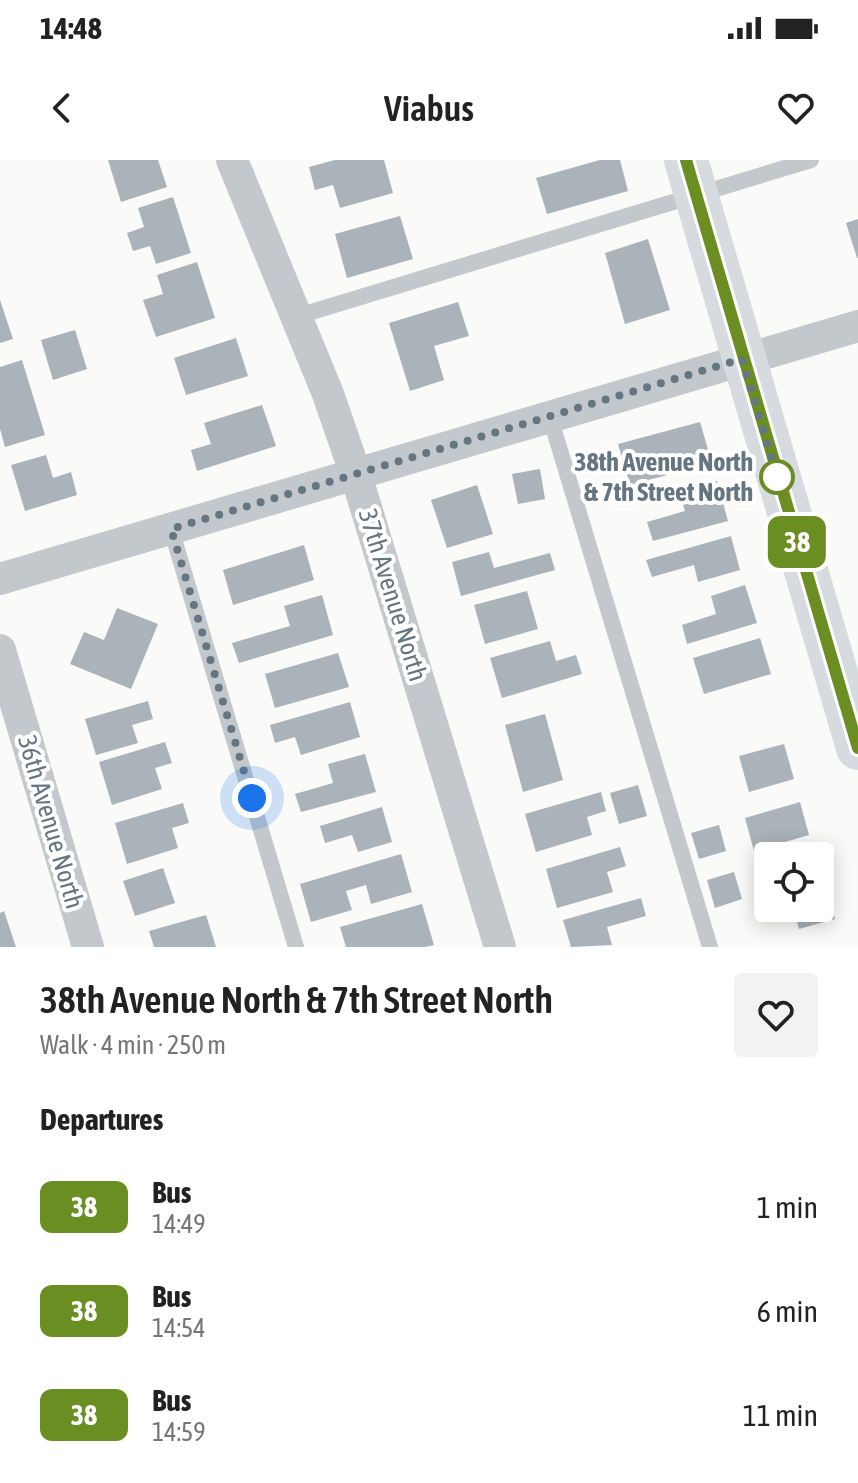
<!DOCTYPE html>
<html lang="en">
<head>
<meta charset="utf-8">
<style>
  body { margin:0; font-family:"Asap Condensed",sans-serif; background:#f2f2f2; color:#222; height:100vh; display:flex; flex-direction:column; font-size:30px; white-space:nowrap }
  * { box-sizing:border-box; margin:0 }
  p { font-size:26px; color:#767676 }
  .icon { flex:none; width:44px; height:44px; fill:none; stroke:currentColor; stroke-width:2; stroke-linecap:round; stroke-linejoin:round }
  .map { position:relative; height:787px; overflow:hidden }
  .panel { display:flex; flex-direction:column; background:#fff; flex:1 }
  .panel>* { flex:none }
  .badge { padding:0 16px; border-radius:12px; font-size:28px; line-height:52px }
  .controls { position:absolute; left:754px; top:682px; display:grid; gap:16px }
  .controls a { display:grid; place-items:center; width:80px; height:80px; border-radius:8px; background:#fff; box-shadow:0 4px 20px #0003; font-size:40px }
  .you { position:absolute; width:40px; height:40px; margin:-20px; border:6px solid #fff; border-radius:50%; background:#1a73e8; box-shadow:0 0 0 12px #1a73e833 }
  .map>.badge { position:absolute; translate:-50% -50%; box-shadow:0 0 0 4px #fff }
  h2 { padding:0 40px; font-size:30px; line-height:72px }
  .round { display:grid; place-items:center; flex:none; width:84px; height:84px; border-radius:8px; background:#f2f2f2 }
  .head { display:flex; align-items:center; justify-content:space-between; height:136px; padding:0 40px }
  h1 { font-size:38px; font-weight:600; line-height:60px }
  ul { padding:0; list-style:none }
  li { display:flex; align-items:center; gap:24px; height:104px; padding:0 40px }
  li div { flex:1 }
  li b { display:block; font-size:30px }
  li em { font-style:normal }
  li .badge { min-width:88px; font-weight:700; text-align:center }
  .status { display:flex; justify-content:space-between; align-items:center; height:56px; padding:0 40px; background:#fff; direction:ltr }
  .status svg { height:22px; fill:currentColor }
  header { display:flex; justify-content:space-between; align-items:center; height:104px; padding:0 40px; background:#fff; font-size:36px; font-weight:600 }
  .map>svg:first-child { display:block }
  .building { fill:#aab3b9 }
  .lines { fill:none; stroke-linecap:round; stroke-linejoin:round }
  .lane { stroke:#c3c8cc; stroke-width:16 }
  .street { stroke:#c3c8cc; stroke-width:32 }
  .secondary { stroke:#d6dbdf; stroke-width:44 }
  .line-casing { stroke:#fff; stroke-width:18 }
  .line { stroke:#6b8e23; stroke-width:12 }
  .walk { stroke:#657683; stroke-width:8; stroke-dasharray:0 14.4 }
  .stop-dot { fill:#fff; stroke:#6b8e23; stroke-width:4 }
  .labels { text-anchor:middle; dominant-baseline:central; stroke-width:8; stroke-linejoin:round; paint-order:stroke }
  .stop-label { font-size:26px; font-weight:bold; fill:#657683; stroke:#fff; text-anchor:end }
  .street-label { font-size:26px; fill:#657683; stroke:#fff }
</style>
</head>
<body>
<div class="status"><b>14:48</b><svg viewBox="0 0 49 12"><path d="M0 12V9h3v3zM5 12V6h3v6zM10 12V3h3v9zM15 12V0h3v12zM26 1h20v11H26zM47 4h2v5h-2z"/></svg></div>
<header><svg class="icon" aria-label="back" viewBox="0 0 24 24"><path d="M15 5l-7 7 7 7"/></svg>Viabus<svg class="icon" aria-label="heart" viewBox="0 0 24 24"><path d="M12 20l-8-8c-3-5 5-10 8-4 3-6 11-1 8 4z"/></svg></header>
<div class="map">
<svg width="858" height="787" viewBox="0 0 858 787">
  <rect width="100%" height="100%" fill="#fafaf8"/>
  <g class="building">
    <polygon points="108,0 158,0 167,27 121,42"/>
    <polygon points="335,0 384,0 393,33 340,48 333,25 315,30 309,7"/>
    <polygon points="600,0 620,0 628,31 547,54 536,18"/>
    <polygon points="173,37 191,93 156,104 150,86 133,91 127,73 144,67 138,48"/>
    <polygon points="400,56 413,99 347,118 335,74"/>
    <polygon points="858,59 858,98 857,98 846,63"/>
    <polygon points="648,79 670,150 625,164 605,93"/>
    <polygon points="197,102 215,158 156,177 143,140 163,134 157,115"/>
    <polygon points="0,140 13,179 0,183"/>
    <polygon points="458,142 469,176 434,186 444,220 410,231 389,163"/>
    <polygon points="75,170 87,209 53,220 41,180"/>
    <polygon points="236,178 248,216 186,235 174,198"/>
    <polygon points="22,200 45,275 5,287 0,269 0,207"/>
    <polygon points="262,245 276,286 197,311 191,290 211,284 204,263"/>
    <polygon points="700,262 712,303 630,325 618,284"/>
    <polygon points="46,295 53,318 71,312 77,335 25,351 11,305"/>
    <polygon points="540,309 545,339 518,344 512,314"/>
    <polygon points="717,321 728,361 653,381 647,362 685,351 679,332"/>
    <polygon points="477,325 493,374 447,388 431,340"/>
    <polygon points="731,376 740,410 698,422 694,405 652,417 646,400"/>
    <polygon points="304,385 314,420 233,445 223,410"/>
    <polygon points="489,392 494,408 550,393 555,410 461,436 452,402"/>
    <polygon points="745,425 757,463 687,484 682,465 716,454 711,436"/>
    <polygon points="527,431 538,469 485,484 474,445"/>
    <polygon points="322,435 333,475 239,503 232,483 290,466 284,446"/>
    <polygon points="117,448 158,464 131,529 70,504 84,472 104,480"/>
    <polygon points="760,478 771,514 704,534 693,498"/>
    <polygon points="550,481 556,501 576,495 582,514 502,538 490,498"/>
    <polygon points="338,493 349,527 275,548 265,514"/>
    <polygon points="148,541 153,559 132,565 138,583 96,595 85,559"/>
    <polygon points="350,542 360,577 301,595 295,577 275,583 270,565"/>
    <polygon points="545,554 563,620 523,632 505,565"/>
    <polygon points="165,582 172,603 155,608 162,629 112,645 99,602"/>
    <polygon points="784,584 794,619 749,632 739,596"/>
    <polygon points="365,594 376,632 301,652 295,634 333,623 328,604"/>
    <polygon points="638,625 647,656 619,664 610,633"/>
    <polygon points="601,632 606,651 587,657 592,675 536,692 525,654"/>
    <polygon points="800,642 809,675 754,691 745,658"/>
    <polygon points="183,643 189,663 172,668 178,688 127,704 115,663"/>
    <polygon points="382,647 392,682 358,692 352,675 325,683 320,666"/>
    <polygon points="719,665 726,691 699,699 691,673"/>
    <polygon points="620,687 626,706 607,712 613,732 557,748 546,709"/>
    <polygon points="401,694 412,732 371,744 366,725 346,731 352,750 311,762 300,724"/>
    <polygon points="163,708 175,743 135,756 123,721"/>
    <polygon points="734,712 742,739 715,748 707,720"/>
    <polygon points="821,712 835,759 799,769 793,748 820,748"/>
    <polygon points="641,738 646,756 607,767 612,785 571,787 563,760"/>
    <polygon points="422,744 434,785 425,787 346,787 340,767"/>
    <polygon points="4,751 16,787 0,787 0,753"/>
    <polygon points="206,755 216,787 154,787 149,771"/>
  </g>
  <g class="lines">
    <g class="lane">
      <polyline points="295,157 811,0"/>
      <polyline points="550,257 710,787"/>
      <polyline points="171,369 296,787"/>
    </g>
    <g class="street">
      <polyline points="232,0 328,234 356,315 500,787"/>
      <polyline points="0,419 858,166"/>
      <polyline points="0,490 88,787"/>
    </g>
    <polyline class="secondary" points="686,0 858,588"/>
  </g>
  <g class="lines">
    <g class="line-casing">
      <polyline id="line" points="686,0 858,588"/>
    </g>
    <use href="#line" class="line"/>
    <polyline class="walk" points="252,638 171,369 742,199 777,317"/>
  </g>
  <circle class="stop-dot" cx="777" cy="317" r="16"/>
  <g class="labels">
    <g class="stop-label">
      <text x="753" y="302">38th Avenue North<tspan x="753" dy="30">&amp; 7th Street North</tspan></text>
    </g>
    <g class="street-label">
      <text transform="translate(393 435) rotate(73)">37th Avenue North</text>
      <text transform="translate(51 662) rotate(74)">36th Avenue North</text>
    </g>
  </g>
</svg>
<div class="controls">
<a><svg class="icon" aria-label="locate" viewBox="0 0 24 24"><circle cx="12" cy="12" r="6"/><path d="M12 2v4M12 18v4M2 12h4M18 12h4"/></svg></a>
</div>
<div class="you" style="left:252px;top:638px"></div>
<b class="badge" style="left:797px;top:382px;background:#6b8e23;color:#fff">38</b>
</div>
<section class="panel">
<div class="head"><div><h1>38th Avenue North &amp; 7th Street North</h1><p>Walk · 4 min · 250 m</p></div><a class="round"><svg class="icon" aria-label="heart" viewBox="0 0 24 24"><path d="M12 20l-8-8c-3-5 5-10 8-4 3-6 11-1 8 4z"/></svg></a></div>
<h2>Departures</h2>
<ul>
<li><span class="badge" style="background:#6b8e23;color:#fff">38</span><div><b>Bus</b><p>14:49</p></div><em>1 min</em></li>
<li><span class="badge" style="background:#6b8e23;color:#fff">38</span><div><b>Bus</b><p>14:54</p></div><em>6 min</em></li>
<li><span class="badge" style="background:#6b8e23;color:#fff">38</span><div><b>Bus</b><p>14:59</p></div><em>11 min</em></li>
</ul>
</section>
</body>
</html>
